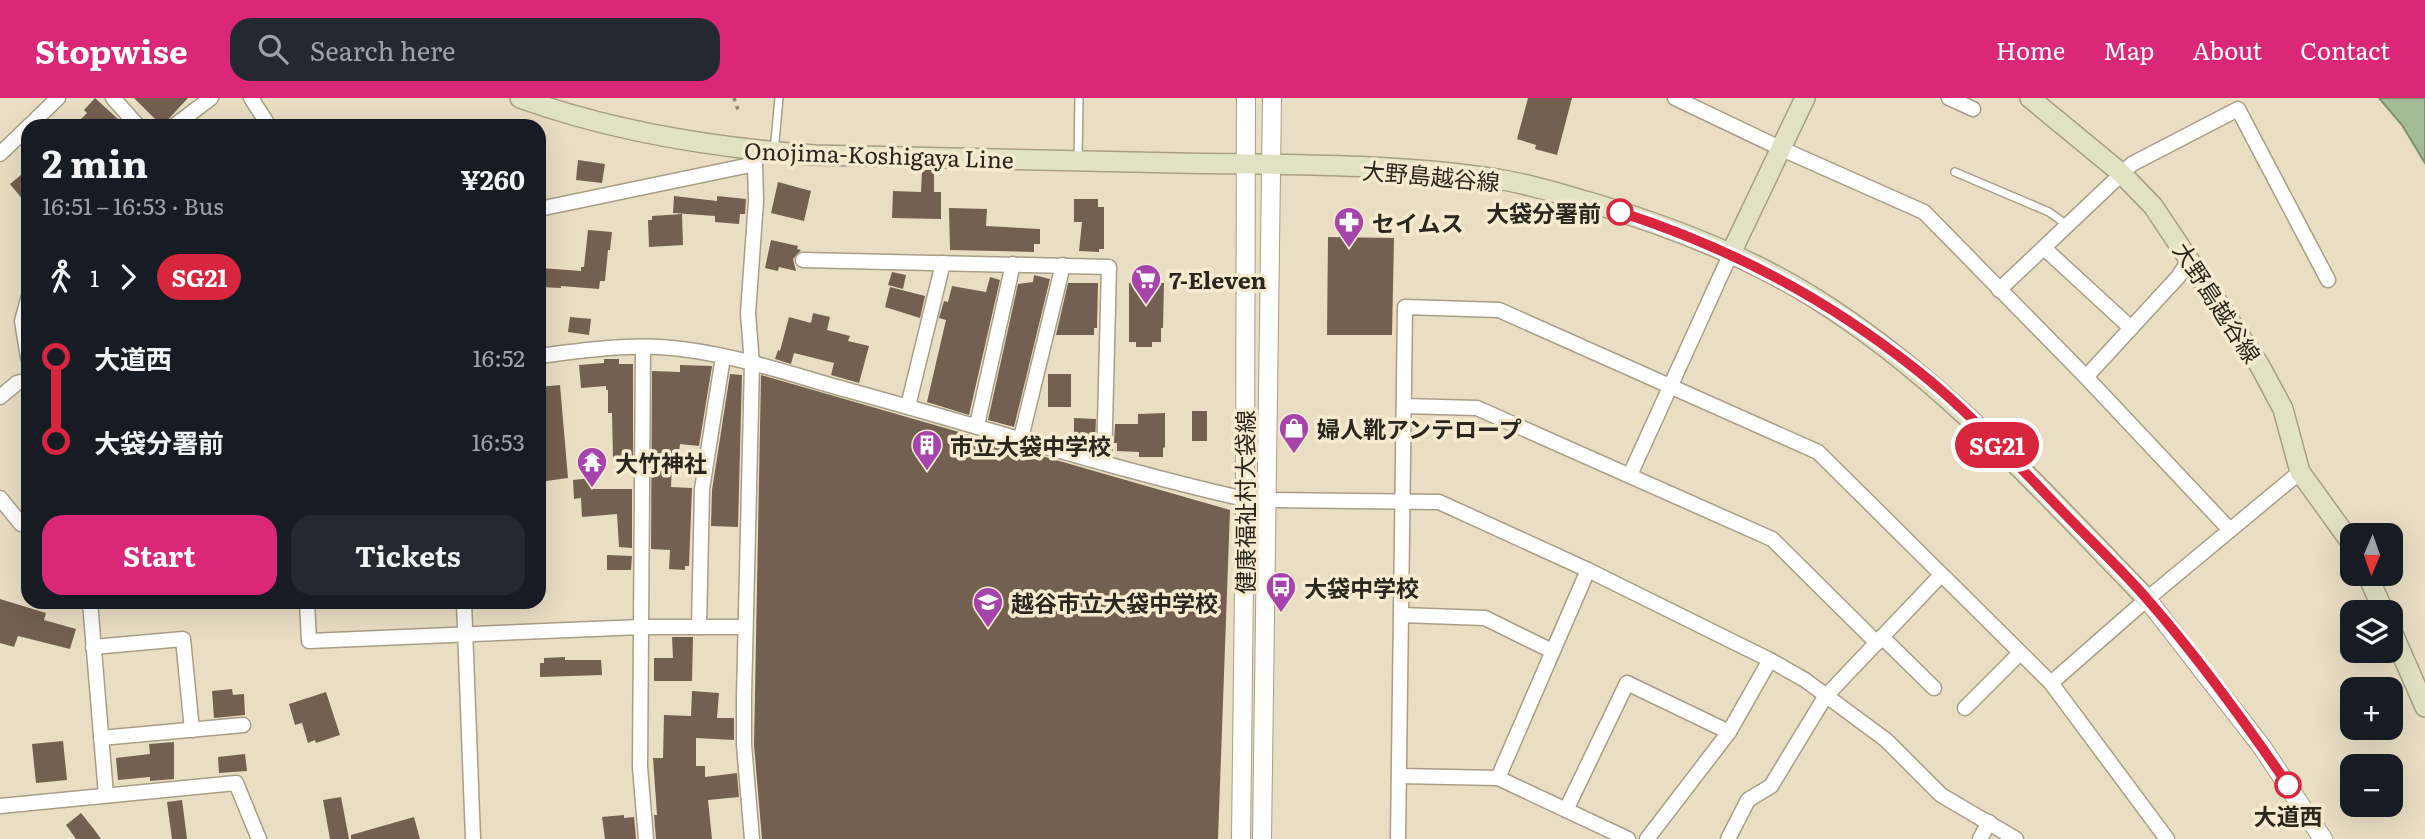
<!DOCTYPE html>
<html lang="en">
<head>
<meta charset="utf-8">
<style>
  body { margin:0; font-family:Literata,"Noto Sans JP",serif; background:#242831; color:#f1f3f6; height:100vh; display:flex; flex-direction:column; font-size:26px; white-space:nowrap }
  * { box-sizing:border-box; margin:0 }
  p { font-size:23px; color:#9ea1a6 }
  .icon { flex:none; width:38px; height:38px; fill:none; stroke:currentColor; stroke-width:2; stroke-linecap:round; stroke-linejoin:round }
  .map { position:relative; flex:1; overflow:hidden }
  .side { position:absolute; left:21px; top:21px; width:525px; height:490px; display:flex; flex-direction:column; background:#171b24; border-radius:21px; box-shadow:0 7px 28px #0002 }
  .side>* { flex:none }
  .badge { padding:0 14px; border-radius:23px; font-size:24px; line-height:46px }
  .needle { width:46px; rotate:182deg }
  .controls { position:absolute; left:2340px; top:425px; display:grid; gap:14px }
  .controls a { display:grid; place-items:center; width:63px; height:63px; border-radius:14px; background:#171b24; box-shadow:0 7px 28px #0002; font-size:35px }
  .map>.badge { position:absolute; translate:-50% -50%; box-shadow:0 0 0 4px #fff }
  .legs { display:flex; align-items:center; gap:10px; height:77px; padding:0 21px; font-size:23px }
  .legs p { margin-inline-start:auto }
  .head { display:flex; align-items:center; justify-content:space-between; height:119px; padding:0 21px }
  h1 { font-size:38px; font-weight:700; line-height:52px }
  .action { display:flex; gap:14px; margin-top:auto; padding:14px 21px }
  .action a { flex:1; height:80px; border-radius:21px; background:#db2777; color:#fff; font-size:28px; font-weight:700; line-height:80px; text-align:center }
  .action a+a { background:#242831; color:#f1f3f6 }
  ul { padding:0 21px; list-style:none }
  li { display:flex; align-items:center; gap:24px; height:84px; font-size:26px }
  li i { display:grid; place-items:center; width:10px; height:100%; margin:0 9px; background:currentColor }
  li i::after { content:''; width:18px; height:18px; margin:-9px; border:5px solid; border-radius:50%; background:#171b24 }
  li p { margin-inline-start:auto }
  li:first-child i { background:linear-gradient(#0000 50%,currentColor 0) }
  li:last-child i { background:linear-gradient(currentColor 50%,#0000 0) }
  header { display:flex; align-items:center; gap:42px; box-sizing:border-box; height:98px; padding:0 35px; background:#db2777; color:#fff }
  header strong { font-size:33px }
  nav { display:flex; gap:38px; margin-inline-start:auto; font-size:24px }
  .search { width:490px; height:63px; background:#242831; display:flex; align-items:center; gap:18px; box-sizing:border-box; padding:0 24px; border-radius:21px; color:#9ea1a6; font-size:26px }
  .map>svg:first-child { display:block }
  .water { fill:#a3bb97; stroke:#7f8f72; stroke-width:2 }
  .building { fill:#746050 }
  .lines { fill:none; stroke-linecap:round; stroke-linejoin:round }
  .service-casing { stroke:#a89e86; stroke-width:10 }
  .minor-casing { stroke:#a89e86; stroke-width:17 }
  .tertiary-casing { stroke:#a89e86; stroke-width:20 }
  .secondary-casing { stroke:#a89e86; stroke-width:22 }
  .path { stroke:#8d8674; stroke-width:3.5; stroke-dasharray:3.5 5; stroke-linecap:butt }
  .service { stroke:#fff; stroke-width:7 }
  .minor { stroke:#fff; stroke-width:14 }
  .tertiary { stroke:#fff; stroke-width:18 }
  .secondary { stroke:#e1e2c4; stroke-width:19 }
  .line-1-casing { stroke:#fff; stroke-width:16 }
  .line-1 { stroke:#d7263d; stroke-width:10 }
  .stop-1-dot { fill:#fff; stroke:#d7263d; stroke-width:3.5 }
  .labels { text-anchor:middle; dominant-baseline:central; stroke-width:7; stroke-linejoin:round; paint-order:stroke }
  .street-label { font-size:23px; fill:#2b271d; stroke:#f6ebd1 }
  .stop-label { font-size:23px; font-weight:bold; fill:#2b271d; stroke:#f6ebd1; text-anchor:end }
  .poi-label { font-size:23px; font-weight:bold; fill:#2b271d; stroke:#f6ebd1; text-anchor:start }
</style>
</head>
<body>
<header>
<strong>Stopwise</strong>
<div class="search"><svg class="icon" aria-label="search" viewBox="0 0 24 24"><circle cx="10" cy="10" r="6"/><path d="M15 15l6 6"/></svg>Search here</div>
<nav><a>Home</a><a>Map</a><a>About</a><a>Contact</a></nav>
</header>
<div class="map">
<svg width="2425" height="741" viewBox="0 0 2425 741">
  <rect width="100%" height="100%" fill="#e9dec4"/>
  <polygon class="water" points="2379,0 2425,0 2425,65 2402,27"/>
  <g class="building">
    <polygon points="95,0 119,22 125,28 74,28 87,15 84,12"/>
    <polygon points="134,0 188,0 164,26 160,21 158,24"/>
    <polygon points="1528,0 1572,0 1557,57 1535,51 1536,47 1517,41"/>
    <polygon points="578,62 605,66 602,85 576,82"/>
    <polygon points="28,71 28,108 10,86"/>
    <polygon points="922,72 934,72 934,94 941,94 941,121 892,120 893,93 921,94"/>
    <polygon points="778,84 811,93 804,123 771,115"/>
    <polygon points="674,98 717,103 717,98 746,101 745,116 740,116 739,126 715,124 715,118 673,115"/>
    <polygon points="1074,101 1098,101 1098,109 1104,109 1104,151 1099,151 1099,154 1079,153 1082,124 1074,124"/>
    <polygon points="949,110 987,111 986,128 1040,131 1040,146 1034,146 1034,154 950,152"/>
    <polygon points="682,116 683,147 649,149 648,122 652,122 652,118"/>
    <polygon points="588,132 612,134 610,152 608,152 605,183 600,183 599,191 561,188 561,190 540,189 541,170 581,173 581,169 584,169"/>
    <polygon points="1328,139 1394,140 1392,237 1327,237"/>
    <polygon points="771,142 798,148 797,151 801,152 793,161 796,173 779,169 778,173 765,170"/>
    <polygon points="892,174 906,177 903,191 888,187"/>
    <polygon points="1034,177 1050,181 1014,329 988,322 1018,186 1033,184"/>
    <polygon points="990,179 1000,182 969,317 927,304 946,222 939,220 944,203 948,204 952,188 986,194"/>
    <polygon points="1068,185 1098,185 1097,230 1094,230 1094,237 1056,237"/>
    <polygon points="1129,185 1164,185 1163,230 1161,230 1161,244 1152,244 1152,249 1136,249 1136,244 1129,244"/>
    <polygon points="890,189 925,198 920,220 885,209"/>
    <polygon points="813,215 830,219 827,232 850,238 848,243 869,248 859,285 831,277 834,265 794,255 791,266 775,261 778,252 780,253 789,219 811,225"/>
    <polygon points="570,219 591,221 589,237 568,234"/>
    <polygon points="604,261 619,261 619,266 633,266 633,361 613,361 612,315 608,315 608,292 606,292 606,288 581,290 579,267 604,265"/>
    <polygon points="680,267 712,268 699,348 680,346 678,361 672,360 671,389 692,390 689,468 685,468 685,472 669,471 670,452 651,451 652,273 680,274"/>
    <polygon points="730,276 742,277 738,429 711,428 712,392"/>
    <rect x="1048" y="276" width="23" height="33"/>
    <polygon points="761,277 1230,412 1218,741 762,741 754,647"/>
    <polygon points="560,287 568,380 546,383 543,363 546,363 539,289"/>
    <rect x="1192" y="313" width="15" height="30"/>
    <polygon points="1165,315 1165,349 1163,350 1163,359 1139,359 1139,354 1117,353 1117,345 1114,345 1115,326 1138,326 1138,316"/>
    <polygon points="1074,320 1096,321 1095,344 1074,344"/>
    <polygon points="592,380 593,391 632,391 632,450 619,449 617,416 582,419 581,400 574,401 573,382"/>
    <polygon points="607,457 632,458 631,472 607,472"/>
    <polygon points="0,501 46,515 44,522 76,531 70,551 18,538 14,549 0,545"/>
    <polygon points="672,539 693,539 692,583 654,583 654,560 673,560"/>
    <polygon points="565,559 565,562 601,562 602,577 540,579 540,565 544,565 544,560"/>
    <polygon points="232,591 233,597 244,596 245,617 214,620 212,593"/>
    <polygon points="692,593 719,595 717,620 734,620 734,642 696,640 696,668 705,668 705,679 737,675 739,699 708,702 712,741 656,741 654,717 657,717 653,660 663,660 664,617 691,618"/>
    <polygon points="326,594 340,637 316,645 315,642 308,645 302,625 295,627 289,606"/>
    <polygon points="63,643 67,682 36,685 32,646"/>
    <polygon points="174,644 174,681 150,683 150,679 118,682 116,660 150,656 149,646"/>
    <polygon points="245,656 247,673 219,675 218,659"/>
    <polygon points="341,699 349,741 330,741 323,702"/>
    <polygon points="182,702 187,741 172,741 167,704"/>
    <polygon points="81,715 93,730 101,741 76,741 66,727"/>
    <polygon points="624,717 624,720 634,719 636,741 605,741 602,719"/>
    <polygon points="414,719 420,741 351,741 351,737"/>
  </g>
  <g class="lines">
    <g class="service-casing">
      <g id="service">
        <polyline points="774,54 779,0"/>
        <polyline points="1078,62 1079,0"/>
        <polyline points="1955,74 2049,114 2067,127"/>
      </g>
    </g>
    <g class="minor-casing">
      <g id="minor">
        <polyline points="113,0 138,28"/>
        <polyline points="251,0 269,28"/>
        <polyline points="1675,0 1782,51 1924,114 2086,279 2230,432"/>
        <polyline points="1949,0 1973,11"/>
        <polyline points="29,28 58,0"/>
        <polyline points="174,28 211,0"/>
        <polyline points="0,56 28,29"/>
        <polyline points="539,111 755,66 755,58"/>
        <polyline points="2044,150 2131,230"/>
        <polyline points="803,162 1109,169 1104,365"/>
        <polyline points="1999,192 2132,66 2238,11 2328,182"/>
        <polyline points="28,201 22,223 28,259"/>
        <polyline points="643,249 640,669 646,741"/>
        <path d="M539,258c40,-5 81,-11 121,-9 65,4 129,27 191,44 132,36 261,78 394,108"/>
        <polyline points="2086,279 2178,179 2190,161"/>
        <polyline points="0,299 17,285 28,282"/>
        <polyline points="908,308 943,165"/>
        <polyline points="1404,308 1477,310 1772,441 1877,545"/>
        <polyline points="977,327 1013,166"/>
        <polyline points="1021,340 1063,167"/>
        <polyline points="1630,377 1731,155"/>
        <polyline points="0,400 21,426 28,426"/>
        <polyline points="1267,402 1439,404 1588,472 1770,562 1805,582 1886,642 1941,697 2016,741"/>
        <polyline points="90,504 106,697"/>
        <polyline points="307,504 309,543 641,529 745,529"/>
        <polyline points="464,504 473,741"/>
        <polyline points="1401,517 1485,520 1552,553"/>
        <polyline points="699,529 702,391 723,259"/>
        <polyline points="1882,539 1934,590"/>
        <polyline points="93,549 183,541 192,632"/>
        <polyline points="2051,585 2147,501 2300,374"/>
        <polyline points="1965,610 2020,555"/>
        <polyline points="101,640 243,627"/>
        <polyline points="1399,678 1498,680 1628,741"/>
        <polyline points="1498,680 1588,472"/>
        <polyline points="0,708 236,685 259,741"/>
        <polyline points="1566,712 1627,585 1729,634"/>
        <polyline points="752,741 744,647 744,598 752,266 748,215 756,103 755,66"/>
        <polyline points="1398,741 1405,209 1499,212 1818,354 2051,585 2167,741"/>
        <polyline points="1647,741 1729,634 1770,562"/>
        <polyline points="1728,741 1748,702 1771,688 1825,599 1941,477"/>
        <polyline points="1980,741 1989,724"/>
      </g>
    </g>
    <g class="tertiary-casing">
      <g id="tertiary">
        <polyline points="2147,501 2262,649 2323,741"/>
        <polyline points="1241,741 1245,401 1246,0"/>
        <polyline points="1262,741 1272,0"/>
      </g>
    </g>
    <g class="secondary-casing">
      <g id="secondary">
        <path d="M520,0c94,34 195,50 295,57 121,3 242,5 363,8 105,2 221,0 325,17 29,5 58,14 86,22 77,23 155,52 224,95 129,80 229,194 334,302"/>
        <polyline points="2030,0 2121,75 2153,108 2260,268 2283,311 2300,374 2352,446"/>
        <polyline points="1731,155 1805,0"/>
        <polyline points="2367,476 2384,514"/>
        <polyline points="2390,529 2425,609"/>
      </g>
    </g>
    <polyline class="path" points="734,0 738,12"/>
    <use href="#service" class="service"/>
    <use href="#minor" class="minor"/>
    <use href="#tertiary" class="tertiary"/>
    <use href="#secondary" class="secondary"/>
  </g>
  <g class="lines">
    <g class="line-1-casing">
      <path id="line-1" d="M1620,114c111,36 206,86 298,159 53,42 100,95 148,144 27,28 56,55 81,84 51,58 97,122 141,186"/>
    </g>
    <use href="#line-1" class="line-1"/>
  </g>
  <defs>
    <g id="pharmacy-pin" transform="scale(1.575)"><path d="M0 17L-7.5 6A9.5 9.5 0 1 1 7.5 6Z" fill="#a644ab" stroke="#f6ebd1"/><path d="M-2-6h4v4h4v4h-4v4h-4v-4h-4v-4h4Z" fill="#fff"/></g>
    <g id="supermarket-pin" transform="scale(1.575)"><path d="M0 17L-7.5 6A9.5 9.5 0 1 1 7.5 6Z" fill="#a644ab" stroke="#f6ebd1"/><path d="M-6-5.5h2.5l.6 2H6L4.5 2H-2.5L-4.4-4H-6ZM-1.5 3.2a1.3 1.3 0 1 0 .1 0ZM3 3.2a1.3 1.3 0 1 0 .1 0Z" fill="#fff"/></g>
    <g id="shop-pin" transform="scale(1.575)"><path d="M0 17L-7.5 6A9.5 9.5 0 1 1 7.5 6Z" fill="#a644ab" stroke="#f6ebd1"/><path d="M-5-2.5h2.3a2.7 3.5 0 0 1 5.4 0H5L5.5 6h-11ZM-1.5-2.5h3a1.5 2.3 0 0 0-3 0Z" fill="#fff"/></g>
    <g id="building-pin" transform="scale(1.575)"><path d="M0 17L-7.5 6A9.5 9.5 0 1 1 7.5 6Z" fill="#a644ab" stroke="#f6ebd1"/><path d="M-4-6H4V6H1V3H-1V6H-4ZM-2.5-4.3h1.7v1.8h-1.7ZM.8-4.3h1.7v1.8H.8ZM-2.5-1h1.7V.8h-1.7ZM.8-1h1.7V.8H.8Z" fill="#fff"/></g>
    <g id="temple-pin" transform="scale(1.575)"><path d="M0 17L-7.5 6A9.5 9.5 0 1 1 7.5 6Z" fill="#a644ab" stroke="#f6ebd1"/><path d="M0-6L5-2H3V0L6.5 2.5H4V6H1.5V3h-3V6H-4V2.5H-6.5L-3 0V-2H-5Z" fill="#fff"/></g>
    <g id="bus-pin" transform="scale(1.575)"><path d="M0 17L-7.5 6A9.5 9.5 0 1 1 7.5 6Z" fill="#a644ab" stroke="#f6ebd1"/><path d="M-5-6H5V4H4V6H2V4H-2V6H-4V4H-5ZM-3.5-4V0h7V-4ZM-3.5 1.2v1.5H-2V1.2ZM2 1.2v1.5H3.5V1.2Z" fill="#fff"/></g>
    <g id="school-pin" transform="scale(1.575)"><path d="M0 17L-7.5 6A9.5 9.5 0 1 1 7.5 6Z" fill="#a644ab" stroke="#f6ebd1"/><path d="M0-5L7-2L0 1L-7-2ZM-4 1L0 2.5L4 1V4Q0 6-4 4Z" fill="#fff"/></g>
  </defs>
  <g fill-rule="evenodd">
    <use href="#pharmacy-pin" x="1349" y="124"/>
    <use href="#supermarket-pin" x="1146" y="181"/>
    <use href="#shop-pin" x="1294" y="330"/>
    <use href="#building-pin" x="927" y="347"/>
    <use href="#temple-pin" x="592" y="364"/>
    <use href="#bus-pin" x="1281" y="489"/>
    <use href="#school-pin" x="988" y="504"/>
  </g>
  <g class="stop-1-dot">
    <circle cx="1620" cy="114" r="12"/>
    <circle cx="2288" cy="687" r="12"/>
  </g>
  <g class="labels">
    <g class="street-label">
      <text transform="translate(879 56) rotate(2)">Onojima-Koshigaya Line</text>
      <text transform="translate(1431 77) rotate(5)">大野島越谷線</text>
      <text transform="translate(2218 204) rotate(57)">大野島越谷線</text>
      <text transform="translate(1244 404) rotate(-90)">健康福祉村大袋線</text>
    </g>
    <g class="stop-label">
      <text x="1601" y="114">大袋分署前</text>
      <text x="2288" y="717" text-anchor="middle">大道西</text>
    </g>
    <g class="poi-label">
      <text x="1372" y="124">セイムス</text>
      <text x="1169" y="181">7-Eleven</text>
      <text x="1317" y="330">婦人靴アンテロープ</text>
      <text x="950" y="347">市立大袋中学校</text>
      <text x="615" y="364">大竹神社</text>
      <text x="1304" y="489">大袋中学校</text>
      <text x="1011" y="504">越谷市立大袋中学校</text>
    </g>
  </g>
</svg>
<div class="controls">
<a><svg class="needle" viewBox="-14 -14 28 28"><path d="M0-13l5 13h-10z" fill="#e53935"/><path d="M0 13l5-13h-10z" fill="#9ea1a6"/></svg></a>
<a><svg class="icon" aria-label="layers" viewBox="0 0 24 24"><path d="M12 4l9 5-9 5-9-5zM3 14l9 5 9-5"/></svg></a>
<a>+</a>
<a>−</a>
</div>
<b class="badge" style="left:1997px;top:347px;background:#d7263d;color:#fff">SG21</b>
<section class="side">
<div class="head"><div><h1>2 min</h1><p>16:51 – 16:53 · Bus</p></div><b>¥260</b></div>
<div class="legs"><svg class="icon" aria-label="walk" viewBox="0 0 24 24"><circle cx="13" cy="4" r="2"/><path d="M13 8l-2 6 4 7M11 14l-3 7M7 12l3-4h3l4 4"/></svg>1<svg class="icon" aria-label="forward" viewBox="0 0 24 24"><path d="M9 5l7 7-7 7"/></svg><b class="badge" style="background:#d7263d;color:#fff">SG21</b></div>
<ul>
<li><i style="color:#d7263d"></i><b>大道西</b><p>16:52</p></li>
<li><i style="color:#d7263d"></i><b>大袋分署前</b><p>16:53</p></li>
</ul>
<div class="action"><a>Start</a><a>Tickets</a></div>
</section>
</div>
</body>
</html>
